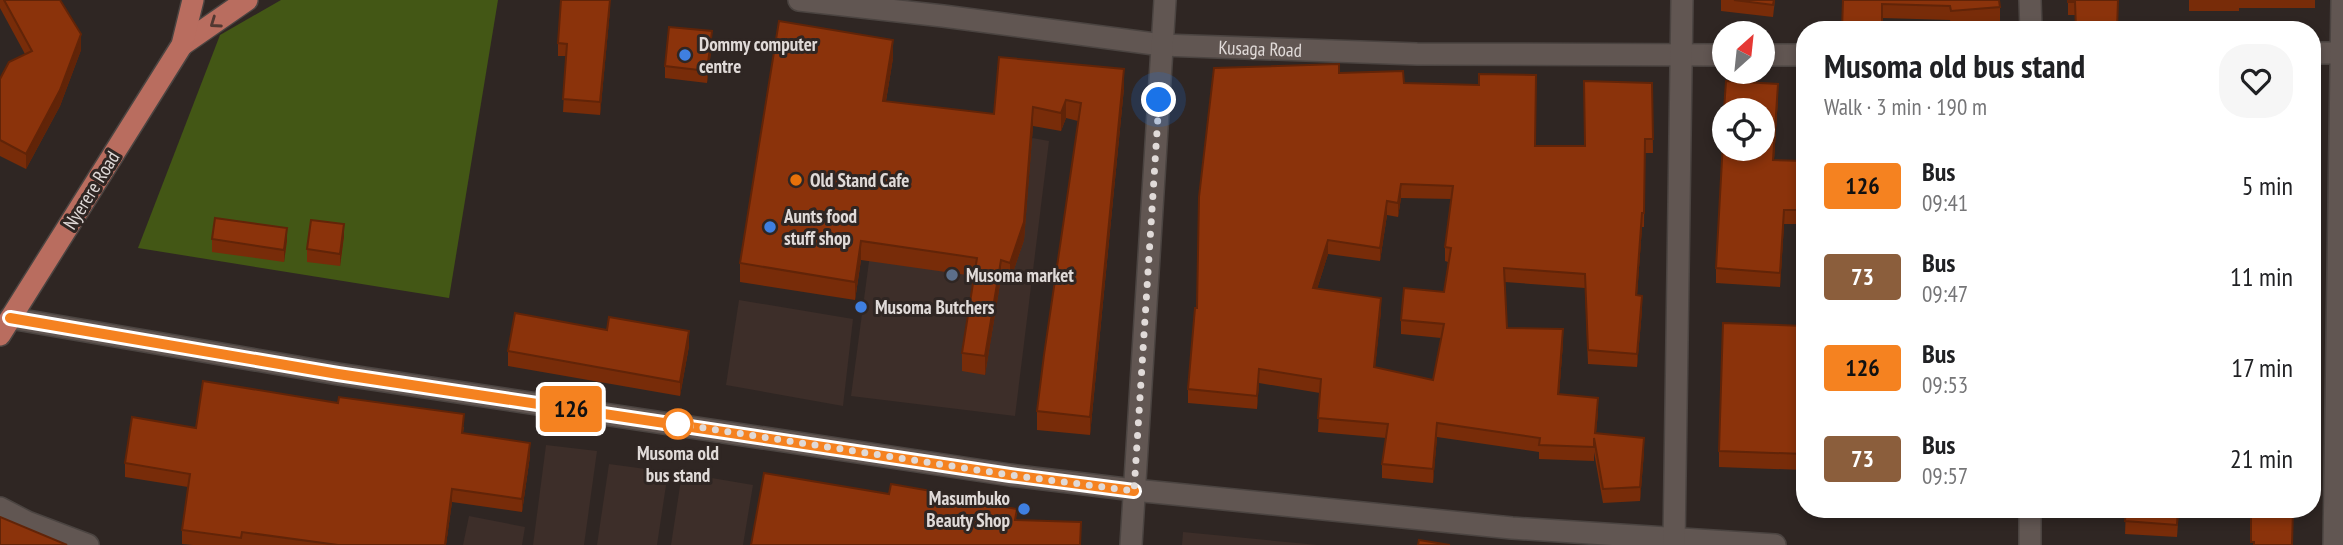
<!DOCTYPE html>
<html lang="en">
<head>
<meta charset="utf-8">
<style>
  body { margin:0; font-family:"PT Sans Narrow",sans-serif; background:#f6f6f6; color:#202124; height:100vh; display:flex; flex-direction:column; font-size:26px; white-space:nowrap }
  * { box-sizing:border-box; margin:0 }
  p { font-size:23px; color:#757577 }
  .icon { flex:none; width:38px; height:38px; fill:none; stroke:currentColor; stroke-width:2; stroke-linecap:round; stroke-linejoin:round }
  .map { position:relative; flex:1; overflow:hidden }
  .side { position:absolute; left:1796px; top:21px; width:525px; height:497px; display:flex; flex-direction:column; background:#fff; border-radius:28px; box-shadow:0 4px 10px #0003 }
  .side>* { flex:none }
  .badge { padding:0 14px; border-radius:5px; font-size:24px; line-height:46px }
  .needle { width:46px; rotate:27deg }
  .buttons { position:absolute; left:1712px; top:21px; display:grid; gap:14px }
  .buttons a { display:grid; place-items:center; width:63px; height:63px; border-radius:50%; background:#fff; box-shadow:0 4px 10px #0003; font-size:35px }
  .you { position:absolute; width:35px; height:35px; margin:-18px; border:5px solid #fff; border-radius:50%; background:#1a73e8; box-shadow:0 0 0 10px #1a73e833 }
  .map>.badge { position:absolute; translate:-50% -50%; box-shadow:0 0 0 4px #fff }
  .round { display:grid; place-items:center; flex:none; width:74px; height:74px; border-radius:28px; background:#f6f6f6 }
  .headline { display:flex; align-items:center; justify-content:space-between; height:119px; padding:0 28px }
  h1 { font-size:33px; font-weight:800; line-height:52px }
  ul { padding:0; list-style:none }
  li { display:flex; align-items:center; gap:21px; height:91px; padding:0 28px }
  li div { flex:1 }
  li b { display:block; font-size:26px }
  li em { font-style:normal }
  li .badge { min-width:77px; font-weight:700; text-align:center }
  .map>svg:first-child { display:block }
  .built { fill:#3d2e29 }
  .green { fill:#435715 }
  .lines { fill:none; stroke-linecap:round; stroke-linejoin:round }
  .minor-casing { stroke:#4b4441; stroke-width:24 }
  .major-casing { stroke:#4b4441; stroke-width:24 }
  .minor { stroke:#615652; stroke-width:21 }
  .major { stroke:#b96d5f; stroke-width:21 }
  .wall { fill:#782c09; fill-rule:evenodd }
  .shaded-wall { fill:#612408 }
  .building { fill:#8b330b; stroke:#612408; stroke-width:2; fill-rule:evenodd }
  .oneway { stroke:#523832 }
  .line-casing { stroke:#fff; stroke-width:16 }
  .line { stroke:#f58220; stroke-width:10 }
  .walk { stroke:#e0dad8; stroke-width:7; stroke-dasharray:0 12.6 }
  .shop-dot { fill:#3f7fe0; stroke:#2f2623; stroke-width:2.5 }
  .food-dot { fill:#e8710a; stroke:#2f2623; stroke-width:2.5 }
  .service-dot { fill:#5c6f8a; stroke:#2f2623; stroke-width:2.5 }
  .stop-dot { fill:#fff; stroke:#f58220; stroke-width:3.5 }
  .labels { text-anchor:middle; dominant-baseline:central; stroke-width:6; stroke-linejoin:round; paint-order:stroke }
  .poi-label { font-size:19px; font-weight:bold; fill:#e0dad8; stroke:#2f2623; text-anchor:start }
  .street-label { font-size:19px; fill:#e0dad8; stroke:#2f2623 }
  .stop-label { font-size:19px; font-weight:bold; fill:#e0dad8; stroke:#2f2623 }
</style>
</head>
<body>
<div class="map">
<svg width="2343" height="545" viewBox="0 0 2343 545">
  <rect width="100%" height="100%" fill="#2f2623"/>
  <g class="built">
    <polygon points="889,112 1049,141 1015,416 851,396"/>
    <polygon points="739,300 853,319 843,406 726,385"/>
    <polygon points="546,445 597,451 584,545 533,545"/>
    <polygon points="609,464 668,472 657,545 597,545"/>
    <polygon points="682,473 753,485 743,545 671,545"/>
    <polygon points="469,516 525,527 522,545 463,545"/>
    <polygon points="1183,532 1318,545 1182,545"/>
  </g>
  <polygon class="green" points="281,0 498,0 449,298 138,248 220,35"/>
  <g class="lines">
    <g class="minor-casing">
      <g id="minor">
        <path id="s1" d="M799,0l144,16 219,29 255,9 307,1"/>
        <polyline points="2030,0 2031,30"/>
        <polyline points="2312,53 2343,53"/>
        <polyline points="1762,55 1804,55"/>
        <polyline points="10,318 338,374 1010,475 1134,490 1512,528 1775,545"/>
        <polyline points="0,508 27,522 88,545"/>
        <polyline points="1131,545 1165,0"/>
        <polyline points="1674,545 1682,0"/>
        <polyline points="2030,545 2030,509"/>
        <polyline points="2334,545 2342,0"/>
      </g>
    </g>
    <g class="major-casing">
      <g id="major">
        <polyline points="182,45 247,0"/>
        <polyline points="0,335 182,45 193,0"/>
      </g>
    </g>
    <use href="#minor" class="minor"/>
    <use href="#major" class="major"/>
  </g>
  <g class="wall">
    <polygon points="0,0 60,0 81,50 60,106 26,169 0,156 0,79 25,54 0,8"/>
    <polygon points="1721,0 1775,0 1773,17 1721,11"/>
    <polygon points="1843,0 2000,7 2000,21 1951,25 1950,20 1882,18"/>
    <polygon points="2068,0 2118,0 2117,30 2076,30 2075,15 2068,15"/>
    <polygon points="2189,0 2315,0 2315,8 2239,8 2239,11 2189,11"/>
    <polygon points="610,10 600,115 563,112 566,56 558,56 558,43"/>
    <polygon points="712,44 707,83 665,78 665,66"/>
    <polygon points="893,58 886,101 994,114 1124,88 1090,435 1037,430 1037,411 1078,121 1066,118 1061,131 1033,126 1024,240 1010,281 1001,278 985,375 962,371 962,353 974,276 861,260 855,300 740,282 740,263"/>
    <path d="M1339,73l65,10 131,63h50l67,-63 1,70h-8l-1,74h-2l-5,68 5,15 -5,57 -49,-3 -3,-76 -80,-6 2,46 56,15 -4,51 39,18 -2,21 48,19 -4,49 -37,2 -9,-51v9l-55,-2v-7l-102,-15 -4,46 -51,-5v-14l4,-26 -68,-6 2,-39 -61,-10 -2,26 -69,-6v-14l9,-81zM1401,198l51,1 -7,48v14l3,1 -4,30 -43,28v14l40,4 -8,42 -58,-13 6,-56 -64,-22 11,-35 52,7 7,-46 11,2z"/>
    <polygon points="1778,98 1774,160 1804,161 1804,224 1784,224 1780,287 1716,283 1716,268"/>
    <polygon points="344,236 340,266 307,262 307,249"/>
    <polygon points="212,239 287,240 284,262 212,252"/>
    <polygon points="1804,326 1804,470 1719,467 1719,451"/>
    <polygon points="689,346 680,396 508,366 508,351"/>
    <polygon points="464,427 463,433 530,456 522,512 452,502 446,545 193,545 182,544 182,530 188,487 125,477 125,463 196,428"/>
    <polygon points="2126,509 2179,509 2177,537 2125,534"/>
  </g>
  <g class="shaded-wall">
    <polygon points="610,0 610,10 600,115 600,102"/>
    <polygon points="712,31 712,44 707,83 707,71"/>
    <polygon points="81,34 81,50 60,106 26,169 26,154"/>
    <polygon points="893,40 893,58 883,119 883,101"/>
    <polygon points="1124,69 1124,88 1090,435 1090,417"/>
    <polygon points="1778,84 1778,98 1773,174 1773,160"/>
    <polygon points="1066,100 1066,118 1061,131 1061,113"/>
    <polygon points="1033,107 1033,126 1024,240 1010,281 1010,263"/>
    <polygon points="1401,184 1401,198 1398,217 1398,203"/>
    <polygon points="1387,201 1387,215 1380,261 1380,248"/>
    <polygon points="1784,210 1784,224 1780,287 1780,273"/>
    <polygon points="1642,213 1642,227 1636,309 1636,295"/>
    <polygon points="344,224 344,236 340,266 340,254"/>
    <polygon points="287,228 287,240 284,262 284,250"/>
    <polygon points="1328,240 1328,254 1313,302 1313,288"/>
    <polygon points="861,241 861,260 855,300 855,282"/>
    <polygon points="1001,260 1001,278 985,375 985,356"/>
    <polygon points="1642,296 1642,310 1637,367 1637,354"/>
    <polygon points="1381,298 1381,311 1374,380 1374,367"/>
    <polygon points="1563,329 1563,343 1558,408 1558,394"/>
    <polygon points="689,331 689,346 680,396 680,382"/>
    <polygon points="1259,369 1259,383 1257,409 1257,396"/>
    <polygon points="1598,398 1598,412 1595,443 1595,433"/>
    <polygon points="1437,423 1437,437 1433,483 1433,469"/>
    <polygon points="1644,438 1644,452 1640,501 1640,487"/>
    <polygon points="530,443 530,456 522,512 522,499"/>
    <polygon points="452,489 452,502 446,545 445,545"/>
  </g>
  <g class="building">
    <polygon points="4,0 60,0 81,34 60,90 26,154 0,140 0,79 9,62 32,51"/>
    <polygon points="561,0 610,0 600,102 563,99 567,44 558,43"/>
    <polygon points="1734,0 1774,0 1773,5"/>
    <polygon points="1843,0 1999,0 2000,7 1951,11 1950,6 1882,4 1882,30 1842,30"/>
    <polygon points="2068,0 2118,0 2117,30 2076,30 2075,2 2068,2"/>
    <polygon points="779,21 893,40 883,101 994,114 999,57 1124,69 1090,417 1037,411 1044,355 1081,103 1066,100 1061,113 1033,107 1024,222 1010,263 1001,260 985,356 962,353 977,258 861,241 855,282 740,263"/>
    <polygon points="669,27 712,31 707,71 665,66"/>
    <path d="M1339,64v9l64,-2 1,12 75,2v-11l57,1 -1,71h50l-1,-65 68,2 1,56h-8l-1,74h-2l-6,82 6,1 -5,58 -49,-4 -3,-76 -81,-6 3,60 56,1 -5,65 40,4 -3,35 49,5 -4,49 -37,2 -9,-51v9l-55,-2 1,-7 -103,-15 -4,46 -51,-5 6,-40 -70,-6 3,-39 -62,-10 -2,27 -69,-7 7,-81h2l2,-111 15,-129zM1401,184l52,2 -8,61 6,1 -7,44 -40,-4 -3,32 43,4 -11,56 -59,-13 7,-69 -68,-10 15,-48 52,8 7,-47 11,2z"/>
    <polygon points="1726,81 1778,84 1773,160 1804,161 1804,210 1784,210 1780,273 1716,268 1724,124 1724,149 1762,149 1762,110 1724,110"/>
    <polygon points="215,218 287,228 284,250 212,239"/>
    <polygon points="311,220 344,224 340,254 307,249"/>
    <polygon points="515,313 607,330 609,317 689,331 680,382 508,351"/>
    <polygon points="1723,323 1804,326 1804,454 1719,451"/>
    <polygon points="203,381 338,403 339,397 464,414 462,433 530,443 522,499 452,489 445,545 338,545 242,532 241,538 182,530 190,474 125,463 132,417 196,428"/>
    <polygon points="764,473 889,494 891,484 948,494 947,497 1017,509 1015,520 1081,522 1080,545 751,545"/>
    <polygon points="2126,509 2178,509 2177,525 2125,521"/>
    <polygon points="2251,509 2293,509 2292,545 2254,545 2254,542 2251,542"/>
    <polygon points="0,517 67,545 0,545"/>
    <polygon points="1419,540 1450,545 1418,545"/>
  </g>
  <defs><path id="oneway-chevron" d="M-2-3.5L2.5 0L-2 3.5" fill="none" stroke-width="1.6" stroke-linecap="round" stroke-linejoin="round" transform="scale(1.75)"/></defs>
  <use class="oneway" href="#oneway-chevron" transform="translate(215 23) rotate(145)"/>
  <g class="lines">
    <g class="line-casing">
      <polyline id="line" points="10,318 338,374 1010,475 1134,491"/>
    </g>
    <use href="#line" class="line"/>
    <polyline class="walk" points="678,424 1010,475 1134,491 1159,100"/>
  </g>
  <g class="shop-dot">
    <circle cx="685" cy="55" r="7"/>
    <circle cx="770" cy="227" r="7"/>
    <circle cx="861" cy="307" r="7"/>
    <circle cx="1024" cy="509" r="7"/>
  </g>
  <circle class="food-dot" cx="796" cy="180" r="7"/>
  <circle class="service-dot" cx="952" cy="275" r="7"/>
  <circle class="stop-dot" cx="678" cy="424" r="14"/>
  <g class="labels">
    <g class="poi-label">
      <text x="699" y="44">Dommy computer<tspan x="699" dy="22">centre</tspan></text>
      <text x="810" y="180">Old Stand Cafe</text>
      <text x="784" y="216">Aunts food<tspan x="784" dy="22">stuff shop</tspan></text>
      <text x="966" y="275">Musoma market</text>
      <text x="875" y="307">Musoma Butchers</text>
      <text x="1010" y="498" text-anchor="end">Masumbuko<tspan x="1010" dy="22">Beauty Shop</tspan></text>
    </g>
    <g class="street-label">
      <text stroke="none"><textPath href="#s1" startOffset="464">Kusaga Road</textPath></text>
      <text transform="translate(91 190) rotate(-58)">Nyerere Road</text>
    </g>
    <g class="stop-label">
      <text x="678" y="453">Musoma old<tspan x="678" dy="22">bus stand</tspan></text>
    </g>
  </g>
</svg>
<div class="buttons">
<a><svg class="needle" viewBox="-14 -14 28 28"><path d="M0-13l5 13h-10z" fill="#e53935"/><path d="M0 13l5-13h-10z" fill="#757577"/></svg></a>
<a><svg class="icon" aria-label="locate" viewBox="0 0 24 24"><circle cx="12" cy="12" r="6"/><path d="M12 2v4M12 18v4M2 12h4M18 12h4"/></svg></a>
</div>
<div class="you" style="left:1159px;top:100px"></div>
<b class="badge" style="left:571px;top:409px;background:#f58220;color:#111">126</b>
<section class="side">
<div class="headline"><div><h1>Musoma old bus stand</h1><p>Walk · 3 min · 190 m</p></div><a class="round"><svg class="icon" aria-label="heart" viewBox="0 0 24 24"><path d="M12 20l-8-8c-3-5 5-10 8-4 3-6 11-1 8 4z"/></svg></a></div>
<ul>
<li><span class="badge" style="background:#f58220;color:#111">126</span><div><b>Bus</b><p>09:41</p></div><em>5 min</em></li>
<li><span class="badge" style="background:#8b5e3c;color:#fff">73</span><div><b>Bus</b><p>09:47</p></div><em>11 min</em></li>
<li><span class="badge" style="background:#f58220;color:#111">126</span><div><b>Bus</b><p>09:53</p></div><em>17 min</em></li>
<li><span class="badge" style="background:#8b5e3c;color:#fff">73</span><div><b>Bus</b><p>09:57</p></div><em>21 min</em></li>
</ul>
</section>
</div>
</body>
</html>
